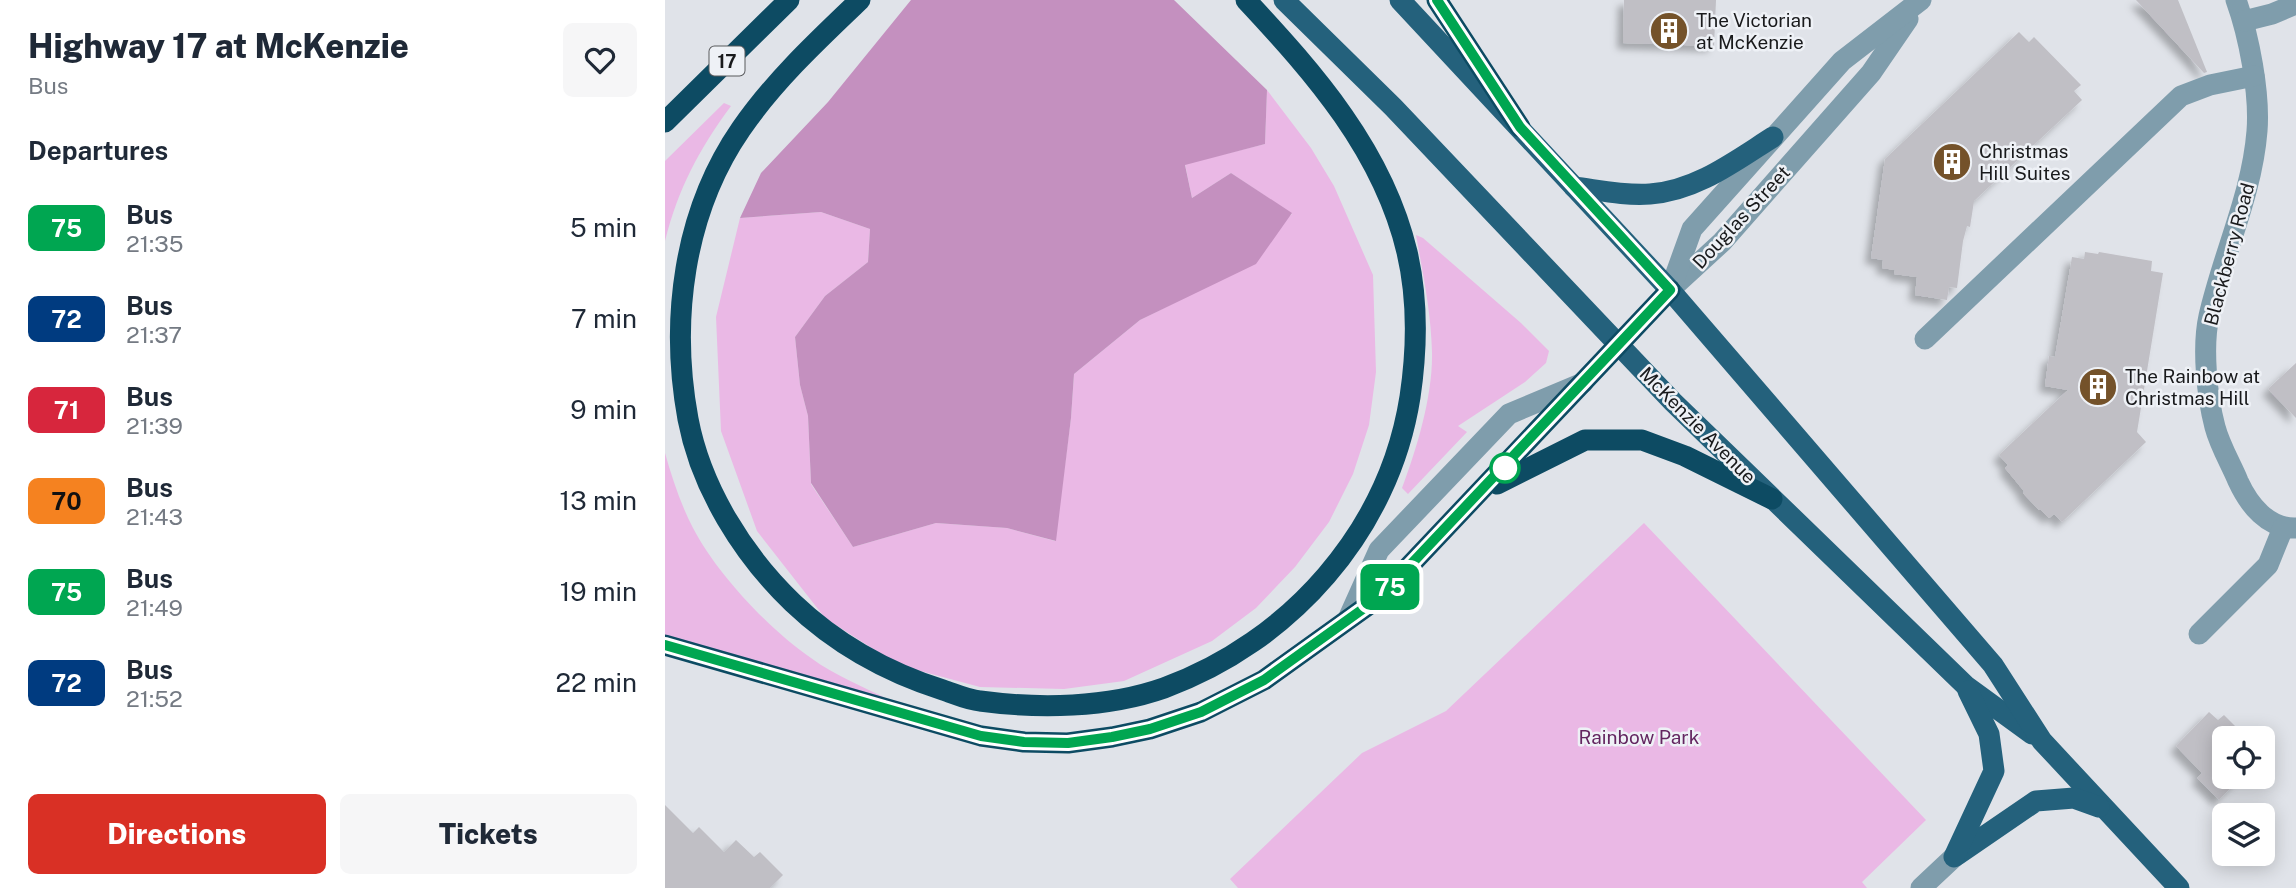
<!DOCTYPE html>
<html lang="en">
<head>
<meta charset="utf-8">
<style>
  body { margin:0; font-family:"Public Sans",sans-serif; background:#f6f6f7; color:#1f2937; height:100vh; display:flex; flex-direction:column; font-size:26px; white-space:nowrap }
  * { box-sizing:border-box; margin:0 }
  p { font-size:23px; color:#747a83 }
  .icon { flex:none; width:38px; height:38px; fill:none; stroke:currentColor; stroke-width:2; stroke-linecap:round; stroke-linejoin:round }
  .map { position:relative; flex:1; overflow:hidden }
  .panel { display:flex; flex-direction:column; background:#fff; width:665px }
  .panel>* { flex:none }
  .badge { padding:0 14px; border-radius:10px; font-size:24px; line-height:46px }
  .buttons { position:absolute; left:1547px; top:726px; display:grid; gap:14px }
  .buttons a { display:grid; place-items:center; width:63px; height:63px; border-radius:10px; background:#fff; box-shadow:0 4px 18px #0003; font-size:35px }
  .map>.badge { position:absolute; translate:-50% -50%; box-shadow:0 0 0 4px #fff }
  h2 { padding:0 28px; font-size:26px; line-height:63px }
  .round { display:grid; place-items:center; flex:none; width:74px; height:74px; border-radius:10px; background:#f6f6f7 }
  .overview { display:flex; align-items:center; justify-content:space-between; height:119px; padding:0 28px }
  h1 { font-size:33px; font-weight:800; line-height:52px }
  .button { display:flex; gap:14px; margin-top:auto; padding:14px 28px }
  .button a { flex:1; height:80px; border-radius:10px; background:#d93025; color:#fff; font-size:28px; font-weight:800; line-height:80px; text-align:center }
  .button a+a { background:#f6f6f7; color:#1f2937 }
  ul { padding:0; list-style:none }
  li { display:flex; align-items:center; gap:21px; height:91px; padding:0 28px }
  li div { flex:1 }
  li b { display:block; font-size:26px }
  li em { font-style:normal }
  li .badge { min-width:77px; font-weight:700; text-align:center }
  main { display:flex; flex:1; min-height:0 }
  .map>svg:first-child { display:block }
  .green { fill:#eab8e5 }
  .forest { fill:#c490bf }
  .building { fill:#c0bfc5; filter:url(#shadow) }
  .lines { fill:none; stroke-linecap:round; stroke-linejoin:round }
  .minor { stroke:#7f9dac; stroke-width:21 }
  .major { stroke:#24617c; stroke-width:21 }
  .highway { stroke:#0d4b63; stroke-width:21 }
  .line-casing { stroke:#fff; stroke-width:16 }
  .line { stroke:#00a651; stroke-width:10 }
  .stop-dot { fill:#fff; stroke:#00a651; stroke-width:3.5 }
  .labels { text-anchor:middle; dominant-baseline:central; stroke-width:5; stroke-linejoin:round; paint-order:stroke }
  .shield { fill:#eef1f6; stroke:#595a5d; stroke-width:2 }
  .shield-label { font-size:18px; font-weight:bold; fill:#191a1c }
  .poi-label { font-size:19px; fill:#191a1c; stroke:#eef1f6; text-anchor:start }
  .street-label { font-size:19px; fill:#191a1c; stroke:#eef1f6 }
  .park-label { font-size:19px; fill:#632560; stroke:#eef1f6 }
</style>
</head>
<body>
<main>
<section class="panel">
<div class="overview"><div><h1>Highway 17 at McKenzie</h1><p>Bus</p></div><a class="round"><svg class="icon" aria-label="heart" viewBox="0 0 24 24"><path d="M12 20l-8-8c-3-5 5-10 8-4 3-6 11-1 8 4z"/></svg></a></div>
<h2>Departures</h2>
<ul>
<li><span class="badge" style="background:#00a651;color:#fff">75</span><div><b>Bus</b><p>21:35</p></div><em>5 min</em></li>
<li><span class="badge" style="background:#003b80;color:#fff">72</span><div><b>Bus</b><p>21:37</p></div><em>7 min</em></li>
<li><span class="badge" style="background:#d7263d;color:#fff">71</span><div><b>Bus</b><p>21:39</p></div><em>9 min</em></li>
<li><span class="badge" style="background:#f58220;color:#111">70</span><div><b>Bus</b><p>21:43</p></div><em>13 min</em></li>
<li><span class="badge" style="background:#00a651;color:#fff">75</span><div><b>Bus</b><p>21:49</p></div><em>19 min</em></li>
<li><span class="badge" style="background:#003b80;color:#fff">72</span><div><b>Bus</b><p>21:52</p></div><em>22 min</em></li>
</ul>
<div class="button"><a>Directions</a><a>Tickets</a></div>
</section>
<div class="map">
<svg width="1631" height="888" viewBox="0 0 1631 888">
  <defs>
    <filter id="shadow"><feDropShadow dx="-6" dy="6" stdDeviation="3.5" flood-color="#0004"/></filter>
  </defs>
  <rect width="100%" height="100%" fill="#e0e3e9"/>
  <g class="green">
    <polygon points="602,90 646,148 669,186 708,275 711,372 704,425 688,474 664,522 630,567 591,608 547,641 459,681 399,689 315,687 233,665 160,618 92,531 56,431 51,317 75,218 156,212 205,229 203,262 160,296 130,337 135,385 143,416 146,484 188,547 271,523 342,528 390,541 406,418 409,374 475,320 521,297 627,214 566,173 527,198 520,164 600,144"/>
    <path d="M59,103l7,3c-32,43 -53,83 -66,135v-80z"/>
    <path d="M751,235l7,3 98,85 28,28 -3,12 -21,19 -67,44 9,6 -59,62 -6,-6c15,-40 31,-93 30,-136 -1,-40 -9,-78 -16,-117z"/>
    <path d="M0,453c7,25 16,52 28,75 24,46 76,101 118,130 24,18 54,29 80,43l-226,-66z"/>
    <polygon points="979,523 1261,820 1197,882 1202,888 573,888 565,879 697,753 781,711"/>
  </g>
  <polygon class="forest" points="246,0 509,0 602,90 600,144 520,165 527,198 566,173 627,213 591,264 475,320 409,374 406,418 391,541 342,528 271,523 188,547 146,483 143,416 135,385 130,337 160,296 203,262 205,229 156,212 75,218 96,173 163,102"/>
  <g class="building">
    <polygon points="959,0 1051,0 1049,46 958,43"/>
    <polygon points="1471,0 1513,0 1542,72 1539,73"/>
    <polygon points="1354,32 1364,42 1369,37 1416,85 1409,91 1417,100 1309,201 1305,227 1302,226 1298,241 1292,288 1284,287 1282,300 1250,295 1252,277 1229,274 1230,270 1217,268 1218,260 1206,258 1220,159"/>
    <polygon points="1420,252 1433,254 1434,252 1487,261 1486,271 1498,273 1472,432 1481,442 1397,522 1389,514 1384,518 1375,509 1374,510 1358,493 1359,491 1340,468 1343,465 1334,455 1403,390 1380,386 1384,356 1390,357 1407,257 1419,259"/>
    <polygon points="1631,363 1631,418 1603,389"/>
    <polygon points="1544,712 1553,720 1559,715 1582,738 1559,738 1559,777 1576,777 1554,800 1532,778 1537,773 1511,746"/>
    <polygon points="0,805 28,833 34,827 59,852 71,840 89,857 95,852 118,875 105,888 0,888"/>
  </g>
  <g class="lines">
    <g class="minor">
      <path d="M1571,0c13,36 24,93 21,131 -5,64 -34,123 -48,185 -7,31 -2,81 6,111 5,19 16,37 23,54 11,24 30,48 58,47"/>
      <polyline points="1579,21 1607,14 1631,4"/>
      <polyline points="1009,286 1057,242 1206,73 1243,19"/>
      <polyline points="1005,290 1027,229 1177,61 1256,0"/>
      <polyline points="1260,339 1516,96 1545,85 1589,76"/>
      <polyline points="683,619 714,550 844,414 918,383"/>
      <polyline points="1534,634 1603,565 1618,528"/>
      <polyline points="1256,888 1289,857"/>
    </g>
    <g class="major">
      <polyline points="619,0 728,107 1008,402 1301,686 1367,734"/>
      <polyline points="735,0 1005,290 1328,665 1377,741 1514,888"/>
      <path d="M909,187c24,3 51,9 76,7 46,-3 85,-33 123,-57"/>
      <polyline points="1292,855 1371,801 1409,798 1434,807"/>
      <polyline points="1289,857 1329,771 1324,734 1303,691"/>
    </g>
    <g class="highway">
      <path d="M195,0c-42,40 -86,81 -119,129 -58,84 -71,192 -53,290 13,69 55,136 105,184 43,41 93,69 150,87 12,4 25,10 37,11 59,8 127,7 184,-13 126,-46 225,-157 246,-291 7,-47 8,-98 -3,-145 -24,-101 -92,-178 -161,-252"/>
      <polyline points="772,0 855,127"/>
      <polyline points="0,122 124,0"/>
      <polyline points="832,484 920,440 977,440 1020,456 1107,499"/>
      <polyline points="0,645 316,736 359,742 403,743 447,737 485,729 536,712 599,680 716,596 1005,290"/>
    </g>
  </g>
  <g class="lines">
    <g class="line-casing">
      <polyline id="line" points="0,645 316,736 359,742 403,743 447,737 485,729 536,712 599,680 716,596 1005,290 855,127 772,0"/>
    </g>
    <use href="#line" class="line"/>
  </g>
  <defs>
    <g id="building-disc" transform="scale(2.0125)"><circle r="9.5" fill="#74522a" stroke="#eef1f6"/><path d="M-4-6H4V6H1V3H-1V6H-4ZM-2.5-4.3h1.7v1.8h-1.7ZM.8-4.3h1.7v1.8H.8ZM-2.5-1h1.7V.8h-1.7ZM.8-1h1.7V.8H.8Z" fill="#fff"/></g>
  </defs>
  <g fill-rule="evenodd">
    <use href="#building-disc" x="1004" y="31"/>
    <use href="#building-disc" x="1287" y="162"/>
    <use href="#building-disc" x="1433" y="387"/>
  </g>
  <circle class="stop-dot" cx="840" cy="468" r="14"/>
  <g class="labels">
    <rect class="shield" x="44.5" y="46.5" width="35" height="29" rx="5"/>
    <g class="shield-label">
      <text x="62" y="61">17</text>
    </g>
    <g class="poi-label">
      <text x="1031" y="20">The Victorian<tspan x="1031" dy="22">at McKenzie</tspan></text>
      <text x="1314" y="151">Christmas<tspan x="1314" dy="22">Hill Suites</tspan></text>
      <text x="1460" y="376">The Rainbow at<tspan x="1460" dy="22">Christmas Hill</tspan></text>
    </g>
    <g class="street-label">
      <text transform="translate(1076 217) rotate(-47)">Douglas Street</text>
      <text transform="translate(1564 254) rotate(-75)">Blackberry Road</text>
      <text transform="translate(1033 425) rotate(45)">McKenzie Avenue</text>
    </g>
    <g class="park-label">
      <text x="974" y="737">Rainbow Park</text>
    </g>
  </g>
</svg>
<div class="buttons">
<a><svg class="icon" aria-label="locate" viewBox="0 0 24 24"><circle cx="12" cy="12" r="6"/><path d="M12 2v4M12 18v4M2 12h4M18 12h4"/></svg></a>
<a><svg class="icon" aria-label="layers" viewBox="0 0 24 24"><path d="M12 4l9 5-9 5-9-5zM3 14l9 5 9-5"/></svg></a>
</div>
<b class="badge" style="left:725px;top:587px;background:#00a651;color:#fff">75</b>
</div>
</main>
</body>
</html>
